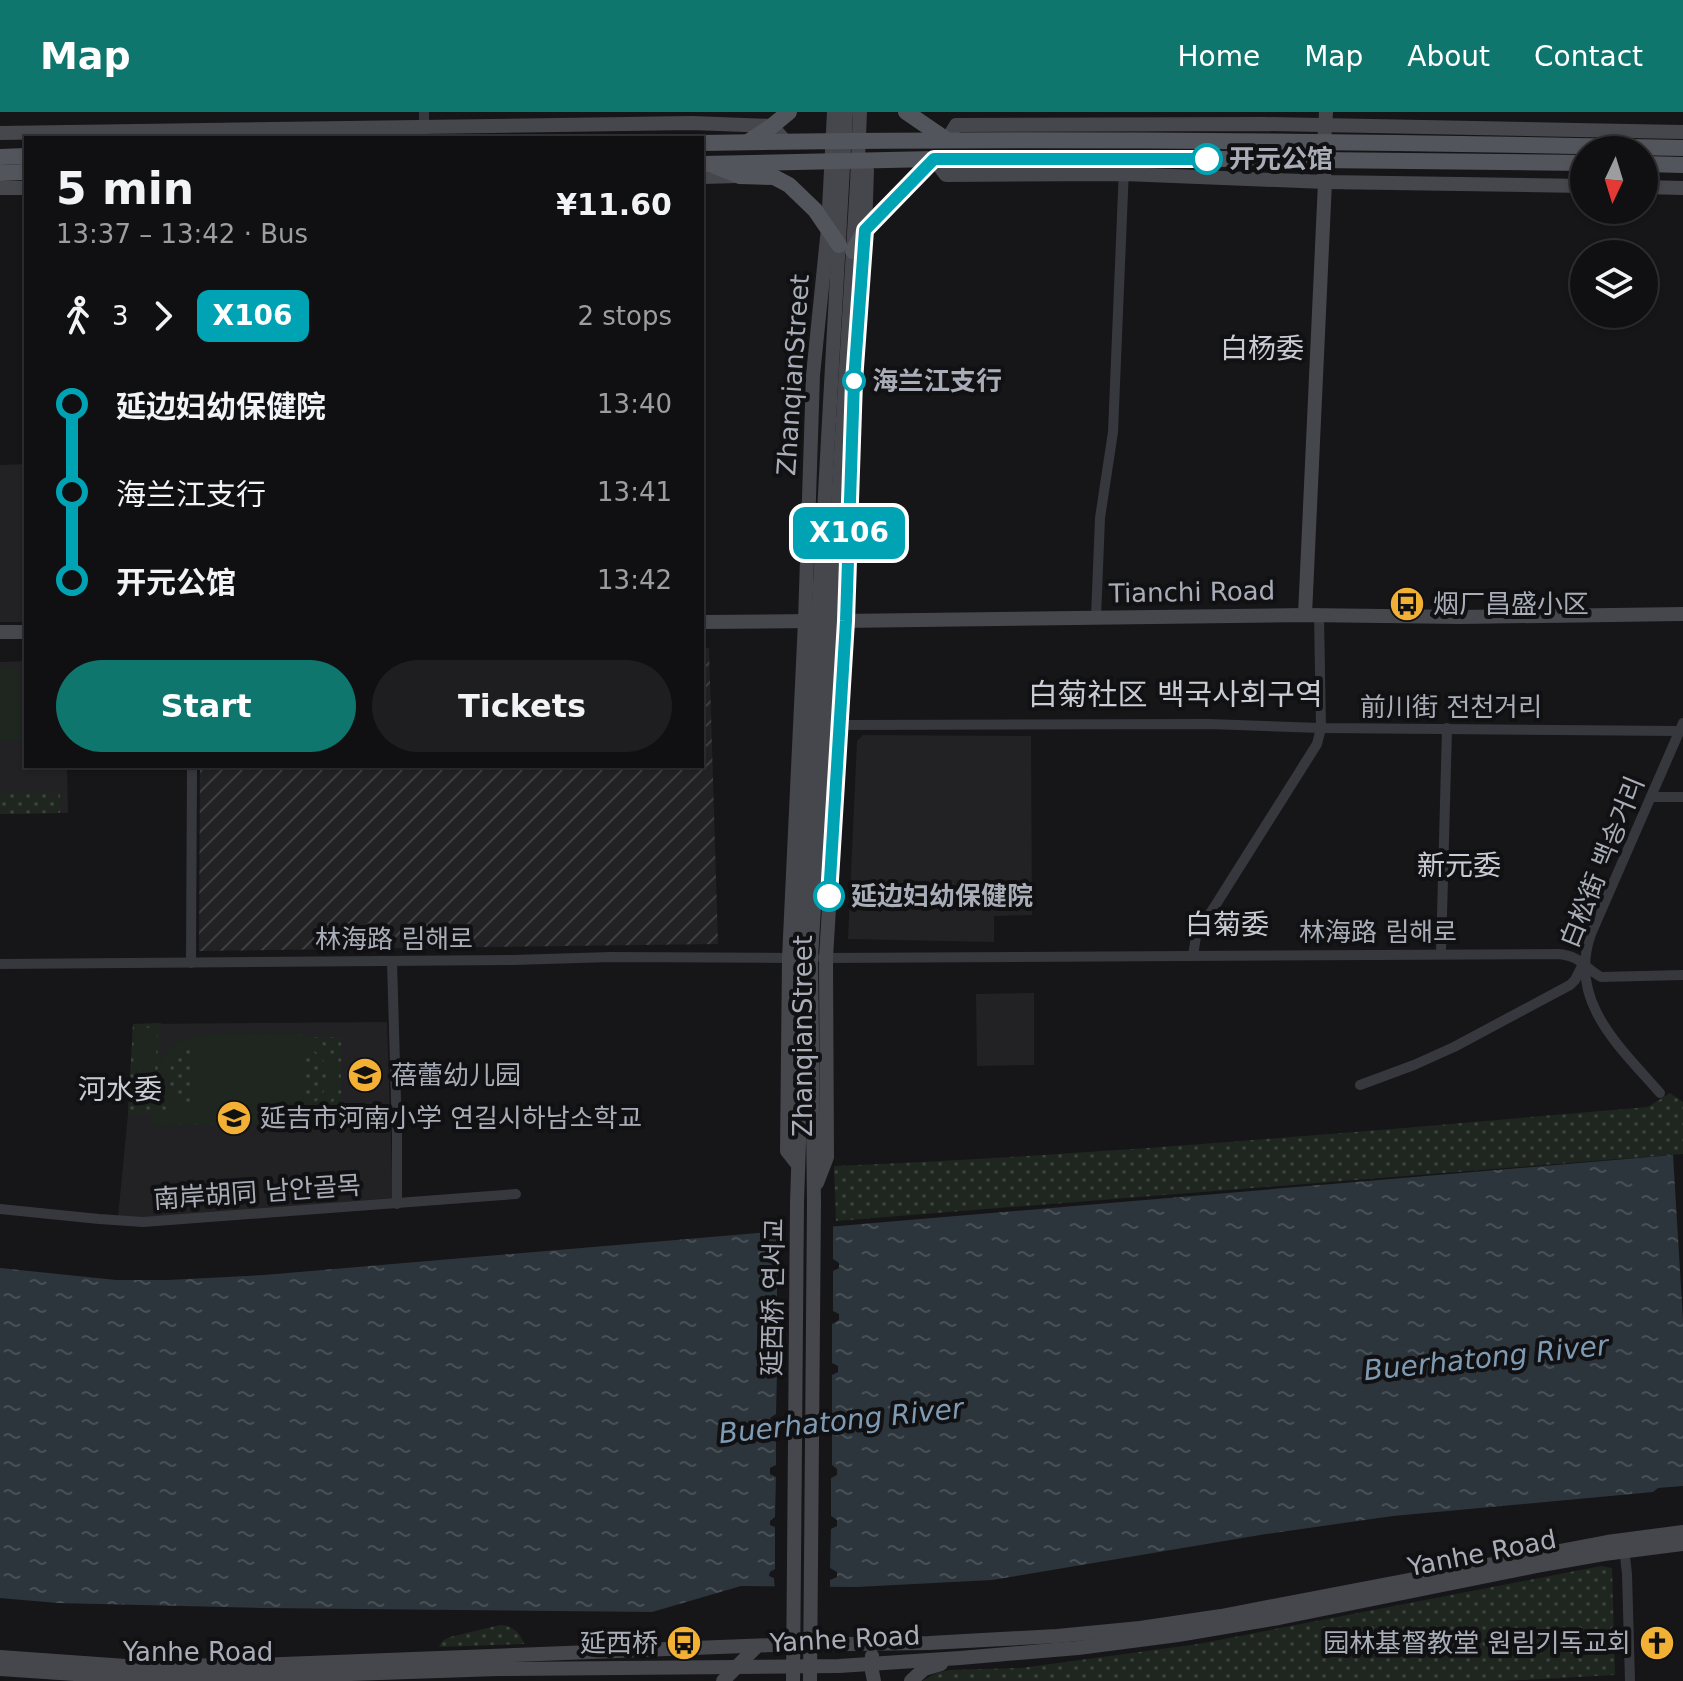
<!DOCTYPE html>
<html lang="en">
<head>
<meta charset="utf-8">
<style>
  body { margin:0; font-family:"DejaVu Sans","Noto Sans SC","Noto Sans KR",sans-serif; background:#1e1e20; color:#f1f3f6; height:100vh; display:flex; flex-direction:column; font-size:30px; white-space:nowrap }
  * { box-sizing:border-box; margin:0 }
  p { font-size:26px; color:#9c9d9f }
  .icon { flex:none; width:44px; height:44px; fill:none; stroke:currentColor; stroke-width:2; stroke-linecap:round; stroke-linejoin:round }
  .map { position:relative; flex:1; overflow:hidden }
  .drawer { position:absolute; left:24px; top:24px; width:680px; height:632px; display:flex; flex-direction:column; background:#101012; border-radius:0px; box-shadow:0 2px 6px #0004,0 0 0 2px #303032 }
  .drawer>* { flex:none }
  .badge { padding:0 16px; border-radius:12px; font-size:28px; line-height:52px }
  .needle { width:52px; rotate:184deg }
  .buttons { position:absolute; left:1570px; top:24px; display:grid; gap:16px }
  .buttons a { display:grid; place-items:center; width:88px; height:88px; border-radius:50%; background:#101012; box-shadow:0 2px 6px #0004,0 0 0 2px #303032; font-size:40px }
  .map>.badge { position:absolute; translate:-50% -50%; box-shadow:0 0 0 4px #fff }
  .legs { display:flex; align-items:center; gap:12px; height:88px; padding:0 32px; font-size:26px }
  .legs p { margin-inline-start:auto }
  .head { display:flex; align-items:center; justify-content:space-between; height:136px; padding:0 32px }
  h1 { font-size:44px; font-weight:700; line-height:60px }
  .primary-button { display:flex; gap:16px; margin-top:auto; padding:16px 32px }
  .primary-button a { flex:1; height:92px; border-radius:48px; background:#0f766e; color:#fff; font-size:32px; font-weight:700; line-height:92px; text-align:center }
  .primary-button a+a { background:#1e1e20; color:#f1f3f6 }
  ul { padding:0 32px; list-style:none }
  li { display:flex; align-items:center; gap:28px; height:88px; font-size:30px }
  li i { display:grid; place-items:center; width:12px; height:100%; margin:0 10px; background:currentColor }
  li i::after { content:''; width:20px; height:20px; margin:-10px; border:6px solid; border-radius:50%; background:#101012 }
  li p { margin-inline-start:auto }
  li:first-child i { background:linear-gradient(#0000 50%,currentColor 0) }
  li:last-child i { background:linear-gradient(currentColor 50%,#0000 0) }
  header { display:flex; align-items:center; gap:48px; box-sizing:border-box; height:112px; padding:0 40px; background:#0f766e; color:#fff }
  header strong { font-size:38px }
  nav { display:flex; gap:44px; margin-inline-start:auto; font-size:28px }
  .map>svg:first-child { display:block }
  .built { fill:#222225 }
  .industrial { fill:url(#industrial-furrows) }
  .green { fill:url(#green-dots) }
  .pitch { fill:#1e261f; fill-rule:evenodd }
  .water { fill:url(#water-ripples) }
  .pier { fill:#161618 }
  .lines { fill:none; stroke-linecap:round; stroke-linejoin:round }
  .street { stroke:#37383d; stroke-width:10 }
  .secondary { stroke:#45474d; stroke-width:14 }
  .primary { stroke:#53555c; stroke-width:16 }
  .secondary-bridge { stroke:#45474d; stroke-width:14 }
  .line-1-casing { stroke:#fff; stroke-width:18 }
  .line-1 { stroke:#00a3b4; stroke-width:12 }
  .stop-1-dot { fill:#fff; stroke:#00a3b4; stroke-width:4 }
  .labels { text-anchor:middle; dominant-baseline:central; stroke-width:8; stroke-linejoin:round; paint-order:stroke }
  .stop-label { font-size:26px; font-weight:bold; fill:#a8adb8; stroke:#111113; text-anchor:start }
  .street-label { font-size:26px; fill:#a8adb8; stroke:#111113 }
  .poi-label { font-size:26px; fill:#a8adb8; stroke:#111113; text-anchor:start }
  .neighbourhood-label { font-size:28px; fill:#c9ccd4; stroke:#111113 }
  .water-label { font-size:28px; font-style:italic; fill:#7f9bb3; stroke:#111113 }
  .quarter-label { font-size:30px; fill:#c9ccd4; stroke:#111113 }
</style>
</head>
<body>
<header>
<strong>Map</strong>
<nav><a>Home</a><a>Map</a><a>About</a><a>Contact</a></nav>
</header>
<div class="map">
<svg width="1683" height="1569" viewBox="0 0 1683 1569">
  <defs>
    <pattern id="industrial-furrows" width="10" height="10" patternUnits="userSpaceOnUse" patternTransform="scale(2)"><rect width="10" height="10" fill="#222225"/><path d="M-1 1l2-2M0 10L10 0M9 11l2-2" fill="none" stroke="#3f3f43"/></pattern>
    <pattern id="green-dots" width="8" height="8" patternUnits="userSpaceOnUse" patternTransform="scale(2)"><rect width="8" height="8" fill="#1e261f"/><path d="M2 2h.1M6 6h.1" fill="none" stroke="#3c433d" stroke-width="1.8" stroke-linecap="round"/></pattern>
    <pattern id="water-ripples" width="26" height="14" patternUnits="userSpaceOnUse" patternTransform="scale(2)"><rect width="26" height="14" fill="#2c353c"/><path d="M2 4q2-2 4 0t4 0M15 11q2-2 4 0t4 0" fill="none" stroke="#485056"/></pattern>
  </defs>
  <rect width="100%" height="100%" fill="#161618"/>
  <g class="built">
    <polygon points="26,352 26,510 0,510 0,353"/>
    <polygon points="26,549 26,654 67,654 68,701 0,702 0,550"/>
    <polygon points="863,623 1031,624 1032,803 994,804 994,830 848,827 857,629"/>
    <polygon points="1034,881 1034,953 977,954 976,882"/>
    <polygon points="387,910 393,1092 147,1106 118,1105 128,1002 133,912"/>
  </g>
  <polygon class="industrial" points="702,536 709,536 718,832 199,839 200,654 702,654"/>
  <g class="green">
    <polygon points="0,681 60,681 60,701 0,702"/>
    <polygon points="161,911 158,954 169,936 187,926 291,921 303,922 312,925 341,925 341,1011 152,1013 152,1002 128,1002 133,912"/>
    <path d="M1670,981l13,9v52l-847,67 -2,-55c272,-11 543,-36 814,-59z"/>
    <polygon points="1601,1454 1612,1456 1615,1563 1503,1569 922,1569 936,1561 949,1558 1021,1556 1198,1532"/>
    <path d="M500,1513c12,1 20,7 24,19l-85,3 3,-6 8,-4z"/>
  </g>
  <g class="pitch">
    <polygon points="0,556 20,556 21,628 0,629"/>
    <polygon points="136,915 158,916 155,959 133,957"/>
    <path d="M291,921c44,3 64,46 31,78l19,1v11l-189,2v-11h19c-11,-13 -18,-28 -13,-45 10,-37 47,-35 77,-35 19,0 37,-1 56,-1zM303,933c33,11 32,50 1,65zM190,935h1v64c-29,-16 -31,-48 -1,-64z"/>
  </g>
  <polygon class="water" points="1673,1043 1683,1209 1683,1374 1658,1376 1653,1380 1393,1404 1266,1422 992,1468 856,1475 741,1474 652,1500 262,1496 57,1491 0,1486 0,1156 116,1168 168,1168 264,1163"/>
  <polygon class="pier" points="833,1110 833,1147 839,1151 839,1156 833,1159 833,1199 839,1202 839,1208 832,1212 832,1251 838,1254 838,1260 832,1263 832,1302 838,1306 838,1312 832,1315 832,1353 837,1357 837,1363 831,1366 831,1404 837,1408 837,1414 831,1417 830,1456 837,1460 837,1465 830,1468 830,1479 775,1478 774,1466 769,1464 770,1460 775,1457 775,1415 770,1413 770,1409 775,1405 776,1365 770,1362 770,1356 776,1353 776,1312 771,1310 770,1306 776,1302 777,1261 771,1259 771,1254 777,1250 777,1209 772,1207 771,1202 777,1199 777,1158 772,1155 772,1150 777,1147 778,1115"/>
  <g class="lines">
    <g class="street">
      <polyline points="424,0 424,26"/>
      <polyline points="1096,505 1100,406 1113,320 1124,56"/>
      <polyline points="838,613 1209,612 1321,616 1680,619"/>
      <polyline points="1651,685 1683,685"/>
      <polyline points="1441,841 1447,616"/>
      <polyline points="1193,844 1196,824 1317,632 1321,616 1319,503"/>
      <path d="M822,846l737,-4c24,3 24,13 42,23l82,-2"/>
      <polyline points="392,849 397,1022 397,1092"/>
      <polyline points="191,851 192,654"/>
      <polyline points="0,852 513,848 611,845 794,846"/>
      <polyline points="1360,973 1414,953 1454,935 1570,873 1575,868 1583,852"/>
      <path d="M1660,981c-40,-46 -93,-92 -69,-159l92,-211"/>
      <polyline points="0,1097 99,1107 143,1110 516,1082"/>
      <polyline points="1624,1435 1627,1462 1630,1569"/>
    </g>
    <g class="secondary">
      <polyline points="0,21 692,11 772,14 786,30"/>
      <polyline points="947,28 956,13 1265,12 1683,20"/>
      <polyline points="934,47 946,63 1124,62 1325,70 1584,74"/>
      <polyline points="702,65 738,64"/>
      <polyline points="1644,75 1683,76"/>
      <polyline points="0,76 26,76"/>
      <polyline points="855,249 865,118 867,58"/>
      <polyline points="1305,503 1325,70 1323,49 1326,0"/>
      <polyline points="840,509 1305,503 1460,505 1683,502"/>
      <polyline points="702,510 815,509"/>
      <polyline points="0,520 26,520"/>
      <polyline points="798,1053 787,1039 789,846 805,509 813,263 828,116 834,0"/>
      <polyline points="817,1071 827,1045 826,846 846,509 854,270"/>
      <polyline points="797,1090 801,971 801,846 818,509 846,0"/>
      <polyline points="814,1090 811,846 857,71 860,0"/>
      <polyline points="872,1544 871,1554 874,1569"/>
      <polyline points="0,1545 126,1554 257,1553 772,1533 929,1531 1057,1524 1140,1516 1221,1504 1607,1430 1683,1420"/>
      <polyline points="0,1557 134,1566 204,1567 498,1557 839,1554 960,1546 1078,1536 1178,1523 1279,1506 1537,1454 1604,1442 1683,1432"/>
      <polyline points="723,1569 757,1534"/>
      <polyline points="911,1569 924,1557 941,1552"/>
    </g>
    <g class="primary">
      <polyline points="906,0 947,28"/>
      <polyline points="748,30 772,14 789,0"/>
      <path d="M702,31c327,-6 654,-2 981,5"/>
      <polyline points="0,45 26,44"/>
      <polyline points="702,52 934,47 1150,46 1584,51"/>
      <polyline points="1644,52 1683,53"/>
      <polyline points="715,54 740,64 774,65 789,73 815,98 839,133"/>
      <polyline points="0,61 26,60"/>
      <polyline points="853,139 865,118 872,109 934,47"/>
    </g>
    <g class="secondary-bridge">
      <polyline points="793,1569 797,1090"/>
      <polyline points="810,1569 814,1090"/>
    </g>
  </g>
  <g class="lines">
    <g class="line-1-casing">
      <polyline id="line-1" points="829,784 846,509 854,269 865,118 934,47 1207,47"/>
    </g>
    <use href="#line-1" class="line-1"/>
  </g>
  <defs>
    <g id="bus-disc" transform="scale(1.8)"><circle r="9.5" fill="#f2b134" stroke="#111113"/><path d="M-5-6H5V4H4V6H2V4H-2V6H-4V4H-5ZM-3.5-4V0h7V-4ZM-3.5 1.2v1.5H-2V1.2ZM2 1.2v1.5H3.5V1.2Z" fill="#111"/></g>
    <g id="school-disc" transform="scale(1.8)"><circle r="9.5" fill="#f2b134" stroke="#111113"/><path d="M0-5L7-2L0 1L-7-2ZM-4 1L0 2.5L4 1V4Q0 6-4 4Z" fill="#111"/></g>
    <g id="church-disc" transform="scale(1.8)"><circle r="9.5" fill="#f2b134" stroke="#111113"/><path d="M-1.2-6h2.4v3.5h3.3v2.4h-3.3V6h-2.4V-.1h-3.3v-2.4h3.3Z" fill="#111"/></g>
  </defs>
  <g fill-rule="evenodd">
    <use href="#bus-disc" x="1407" y="492"/>
    <use href="#school-disc" x="365" y="963"/>
    <use href="#school-disc" x="234" y="1006"/>
    <use href="#bus-disc" x="684" y="1531"/>
    <use href="#church-disc" x="1657" y="1531"/>
  </g>
  <g class="stop-1-dot">
    <circle cx="1207" cy="47" r="14"/>
    <circle cx="854" cy="269" r="10"/>
    <circle cx="829" cy="784" r="14"/>
  </g>
  <g class="labels">
    <g class="stop-label">
      <text x="1229" y="47">开元公馆</text>
      <text x="872" y="269">海兰江支行</text>
      <text x="851" y="784">延边妇幼保健院</text>
    </g>
    <g class="street-label">
      <text transform="translate(793 263) rotate(-86)">ZhanqianStreet</text>
      <text transform="translate(1192 480) rotate(-1)">Tianchi Road</text>
      <text x="1451" y="595">前川街 전천거리</text>
      <text transform="translate(1602 750) rotate(-68)">白松街 백송거리</text>
      <text x="1378" y="820">林海路 림해로</text>
      <text x="394" y="827">林海路 림해로</text>
      <text transform="translate(803 924) rotate(-90)">ZhanqianStreet</text>
      <text transform="translate(257 1080) rotate(-4)">南岸胡同 남안골목</text>
      <text transform="translate(773 1185) rotate(-89)">延西桥 연서교</text>
      <text transform="translate(1482 1441) rotate(-11)">Yanhe Road</text>
      <text transform="translate(845 1527) rotate(-3)">Yanhe Road</text>
      <text x="198" y="1540">Yanhe Road</text>
    </g>
    <g class="poi-label">
      <text x="1433" y="492">烟厂昌盛小区</text>
      <text x="391" y="963">蓓蕾幼儿园</text>
      <text x="260" y="1006">延吉市河南小学 연길시하남소학교</text>
      <text x="658" y="1531" text-anchor="end">延西桥</text>
      <text x="1631" y="1531" text-anchor="end">园林基督教堂 원림기독교회</text>
    </g>
    <g class="neighbourhood-label">
      <text x="1262" y="236">白杨委</text>
      <text x="1459" y="753">新元委</text>
      <text x="1227" y="812">白菊委</text>
      <text x="120" y="977">河水委</text>
    </g>
    <g class="water-label">
      <text transform="translate(1486 1246) rotate(-6)">Buerhatong River</text>
      <text transform="translate(841 1309) rotate(-6)">Buerhatong River</text>
    </g>
    <g class="quarter-label">
      <text x="1175" y="582">白菊社区 백국사회구역</text>
    </g>
  </g>
</svg>
<div class="buttons">
<a><svg class="needle" viewBox="-14 -14 28 28"><path d="M0-13l5 13h-10z" fill="#e53935"/><path d="M0 13l5-13h-10z" fill="#9c9d9f"/></svg></a>
<a><svg class="icon" aria-label="layers" viewBox="0 0 24 24"><path d="M12 4l9 5-9 5-9-5zM3 14l9 5 9-5"/></svg></a>
</div>
<b class="badge" style="left:849px;top:421px;background:#00a3b4;color:#fff">X106</b>
<section class="drawer">
<div class="head"><div><h1>5 min</h1><p>13:37 – 13:42 · Bus</p></div><b>¥11.60</b></div>
<div class="legs"><svg class="icon" aria-label="walk" viewBox="0 0 24 24"><circle cx="13" cy="4" r="2"/><path d="M13 8l-2 6 4 7M11 14l-3 7M7 12l3-4h3l4 4"/></svg>3<svg class="icon" aria-label="forward" viewBox="0 0 24 24"><path d="M9 5l7 7-7 7"/></svg><b class="badge" style="background:#00a3b4;color:#fff">X106</b><p>2 stops</p></div>
<ul>
<li><i style="color:#00a3b4"></i><b>延边妇幼保健院</b><p>13:40</p></li>
<li><i style="color:#00a3b4"></i><span>海兰江支行</span><p>13:41</p></li>
<li><i style="color:#00a3b4"></i><b>开元公馆</b><p>13:42</p></li>
</ul>
<div class="primary-button"><a>Start</a><a>Tickets</a></div>
</section>
</div>
</body>
</html>
